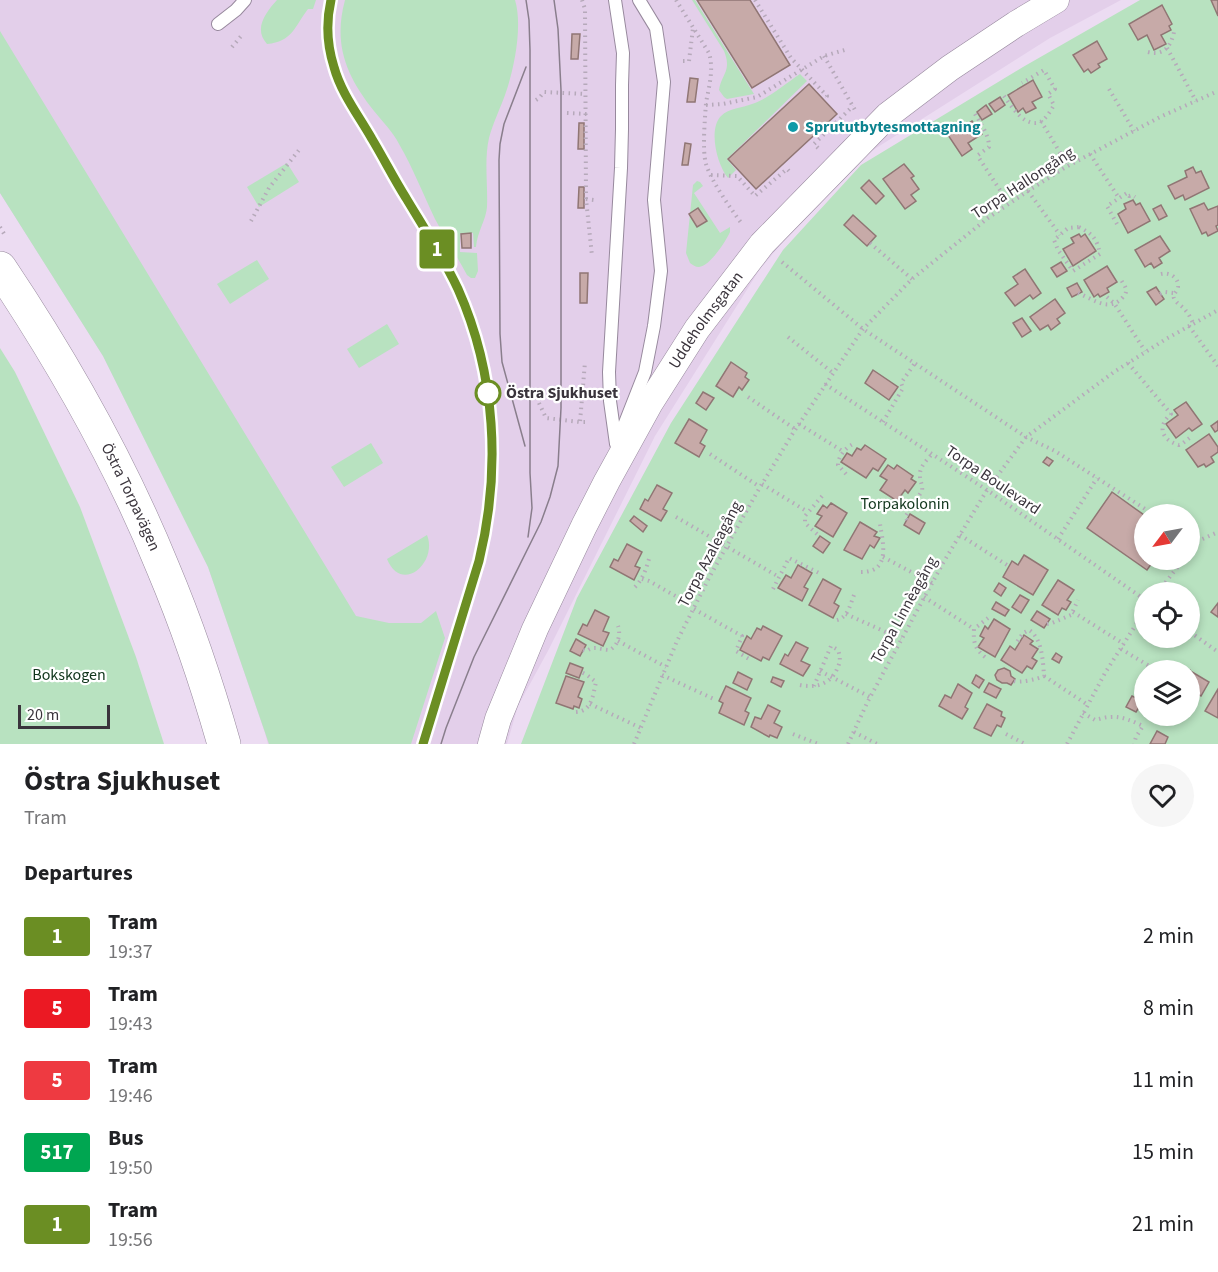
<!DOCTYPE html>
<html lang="en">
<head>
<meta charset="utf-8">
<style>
  body { margin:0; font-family:"Source Sans 3",sans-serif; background:#f6f6f6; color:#202124; height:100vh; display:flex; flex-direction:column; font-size:22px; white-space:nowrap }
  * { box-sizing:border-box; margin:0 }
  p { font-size:20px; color:#757577 }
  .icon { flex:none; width:33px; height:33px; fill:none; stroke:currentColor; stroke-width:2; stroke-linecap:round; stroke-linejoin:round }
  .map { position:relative; height:744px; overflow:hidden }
  .panel { display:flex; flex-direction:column; background:#fff; flex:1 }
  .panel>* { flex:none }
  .badge { padding:0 12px; border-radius:4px; font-size:21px; line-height:39px }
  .needle { width:39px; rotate:238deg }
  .tools { position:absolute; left:1134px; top:504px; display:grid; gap:12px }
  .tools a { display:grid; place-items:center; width:66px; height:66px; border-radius:50%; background:#fff; box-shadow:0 3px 9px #0003; font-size:30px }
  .scale { position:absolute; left:18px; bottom:15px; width:92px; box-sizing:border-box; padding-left:6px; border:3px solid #3a343c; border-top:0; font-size:16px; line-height:21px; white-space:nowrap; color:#3a343c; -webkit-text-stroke:4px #fff; paint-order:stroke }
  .map>.badge { position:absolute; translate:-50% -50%; box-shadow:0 0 0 3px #fff }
  h2 { padding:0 24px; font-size:22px; line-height:54px }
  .round { display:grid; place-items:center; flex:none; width:63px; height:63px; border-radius:32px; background:#f6f6f6 }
  .summary { display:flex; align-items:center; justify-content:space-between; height:102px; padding:0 24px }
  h1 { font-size:28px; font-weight:700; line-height:45px }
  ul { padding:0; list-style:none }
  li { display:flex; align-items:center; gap:18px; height:72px; padding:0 24px }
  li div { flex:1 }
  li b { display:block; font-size:22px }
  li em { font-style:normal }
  li .badge { min-width:66px; font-weight:700; text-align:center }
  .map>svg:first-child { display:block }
  .built { fill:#e3cfea }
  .green { fill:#b8e2c0; fill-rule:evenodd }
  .building { fill:#c7aaa8; stroke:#907674; stroke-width:1.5 }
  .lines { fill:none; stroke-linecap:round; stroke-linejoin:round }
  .lane-casing { stroke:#97899d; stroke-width:14 }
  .street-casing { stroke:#97899d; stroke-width:27 }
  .secondary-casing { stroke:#97899d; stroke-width:34 }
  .path { stroke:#b6a9ba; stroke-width:4; stroke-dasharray:1.5 4.5; stroke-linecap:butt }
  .lane { stroke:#fff; stroke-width:12 }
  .street { stroke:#fff; stroke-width:26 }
  .secondary { stroke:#fff; stroke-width:33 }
  .tram { stroke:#897e8c; stroke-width:1.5 }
  .line-casing { stroke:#fff; stroke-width:14 }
  .line { stroke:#6b8e23; stroke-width:9 }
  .culture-dot { fill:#0f9aa8; stroke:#fff; stroke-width:2 }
  .stop-dot { fill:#fff; stroke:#6b8e23; stroke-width:3 }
  .labels { text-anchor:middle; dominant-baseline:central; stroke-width:4.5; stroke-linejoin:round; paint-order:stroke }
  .culture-label { font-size:16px; font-weight:bold; fill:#0d838f; stroke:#fff; text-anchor:start }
  .street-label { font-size:16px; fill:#3a343c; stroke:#fff }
  .stop-label { font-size:16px; font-weight:bold; fill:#3a343c; stroke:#fff; text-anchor:start }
  .park-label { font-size:16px; fill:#10351b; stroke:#fff }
</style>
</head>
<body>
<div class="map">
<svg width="1218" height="744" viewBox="0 0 1218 744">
  <rect width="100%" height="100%" fill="#ecdcf2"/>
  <polygon class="built" points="0,0 1121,0 1050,38 862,157 827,190 760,269 655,436 549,649 518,706 507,744 268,744 265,733 208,567 103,356 0,193"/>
  <g class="green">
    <path d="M277,0h39l-3,9h-5c-13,17 -16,33 -41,35 -14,-15 -1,-32 10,-44z"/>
    <path d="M345,0h170c8,26 -1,70 -10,95 -5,14 -12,28 -16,43 -5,22 -1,47 -2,69 -1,13 -10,25 -11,40h-2l-1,-14 -13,1v18l17,1 1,18 -3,7h-4l-4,-3c-10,-19 -22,-37 -32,-56 -12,-25 -22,-51 -36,-75 -6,-12 -17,-23 -25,-33 -28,-35 -41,-67 -29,-111z"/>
    <path d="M692,0h3l59,94 -27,5 -3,-2 -5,-7c3,-17 13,-19 5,-39z"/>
    <path d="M1140,0h78v744h-697l56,-146 94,-175 112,-173 78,-85 162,-98zM1144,514h46v46h-46zM1144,592h46v46h-46zM1144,670h46v46h-46z"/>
    <polygon points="0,31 356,616 389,623 421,623 436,611 445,638 411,744 269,744 208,567 103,356 0,193"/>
    <path d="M800,74l7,7 -80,78 9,11 -8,8c-11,-13 -20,-49 -7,-62 8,-8 21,-8 31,-12 16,-5 33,-20 48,-30z"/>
    <polygon points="287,163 299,182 259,207 247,187"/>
    <path d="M697,181l3,1 3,4 -9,7 26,40 10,-6v5c-4,9 -20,34 -31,35 -4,0 -6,-2 -9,-4l-4,-10 7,-68z"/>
    <polygon points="257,260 269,279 230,304 217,284"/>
    <polygon points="387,324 399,344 359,368 347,349"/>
    <polygon points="0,348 15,372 80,507 136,657 164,744 0,744"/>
    <polygon points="371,443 383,463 344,487 331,467"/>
    <path d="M427,535c11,27 -25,60 -40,24z"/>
  </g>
  <g class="building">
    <polygon points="697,0 750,0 790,65 752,88"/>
    <polygon points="1211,0 1218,0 1218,16"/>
    <polygon points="1162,5 1172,24 1169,26 1171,30 1161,35 1166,44 1154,50 1147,35 1138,40 1129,24"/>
    <polygon points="572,34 580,34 578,59 571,59"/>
    <polygon points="1097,41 1107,59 1098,64 1100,67 1091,73 1088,69 1084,72 1073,55"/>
    <polygon points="690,78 698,79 695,102 687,102"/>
    <polygon points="1033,80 1042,97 1032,102 1036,108 1026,113 1023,108 1018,112 1008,95"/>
    <polygon points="809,84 837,114 756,189 728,159"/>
    <polygon points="1000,97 1005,105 995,112 989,104"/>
    <polygon points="986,105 992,114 982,120 977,112"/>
    <polygon points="972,121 982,134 968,143 972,149 962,156 946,132 956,126 959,130"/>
    <polygon points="579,123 584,123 584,149 578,149"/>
    <polygon points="685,143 691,144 688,165 682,165"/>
    <polygon points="904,164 914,176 911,178 919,189 911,195 916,201 905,209 883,179"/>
    <polygon points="1193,167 1196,173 1201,171 1209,188 1185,200 1183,195 1175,199 1168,186 1187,177 1185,171"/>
    <polygon points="869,180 884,196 876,204 861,188"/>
    <polygon points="579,187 584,187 584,208 578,208"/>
    <polygon points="1133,200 1136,205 1140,203 1150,221 1128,233 1118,214 1126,209 1124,204"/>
    <polygon points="1204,203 1208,210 1218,206 1218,225 1216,226 1218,231 1208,236 1206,232 1202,234 1190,209"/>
    <polygon points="1161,205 1167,216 1159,220 1153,209"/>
    <polygon points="698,208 707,221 697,227 689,214"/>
    <polygon points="853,215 876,236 867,246 844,225"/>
    <polygon points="471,233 471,248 462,248 461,234"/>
    <polygon points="1079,234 1081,237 1085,234 1096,251 1073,266 1063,249 1074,243 1071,238"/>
    <polygon points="1160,236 1170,251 1159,258 1162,263 1154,268 1151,263 1145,267 1135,250"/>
    <polygon points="1061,262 1067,271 1057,277 1051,268"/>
    <polygon points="1107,266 1117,282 1107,288 1109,292 1100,297 1098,294 1094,297 1084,280"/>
    <polygon points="1025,269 1041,293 1033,299 1030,295 1015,306 1005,293 1018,284 1013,277"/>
    <polygon points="580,273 588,273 587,303 580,303"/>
    <polygon points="1077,283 1082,292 1072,297 1067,288"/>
    <polygon points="1156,287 1164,299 1156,305 1147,292"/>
    <polygon points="1055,299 1065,313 1057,319 1060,323 1051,330 1048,325 1040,330 1030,317"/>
    <polygon points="1022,318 1031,331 1022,337 1013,323"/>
    <polygon points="731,362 747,373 745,377 749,380 742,390 739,387 733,397 716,386"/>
    <polygon points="873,370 898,387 889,400 865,383"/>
    <polygon points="703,392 714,398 706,410 696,403"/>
    <polygon points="1186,402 1202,424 1192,431 1189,428 1176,438 1166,424 1178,415 1174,410"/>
    <polygon points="689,419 707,430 700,443 705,446 699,457 675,443"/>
    <polygon points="1218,421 1218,430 1215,432 1211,426"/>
    <polygon points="1209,434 1218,447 1218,452 1211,457 1214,462 1206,467 1204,464 1198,467 1186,450"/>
    <polygon points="865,445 886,459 878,471 873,468 866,478 841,462 847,453 852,456 857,448 861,450"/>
    <polygon points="1047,457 1053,461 1049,466 1043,462"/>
    <polygon points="888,465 894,469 897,465 913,476 911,479 916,482 908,493 905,490 897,501 880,490 887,480 880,476"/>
    <polygon points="657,485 672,493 663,509 667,511 661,521 640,509 645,499 648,501"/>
    <polygon points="1112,492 1144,515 1144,560 1154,560 1147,570 1087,528"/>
    <polygon points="831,503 847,513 833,537 815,526 822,516 817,514 823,505 827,508"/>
    <polygon points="910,514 925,523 919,534 904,525"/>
    <polygon points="634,516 647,526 643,532 630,521"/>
    <polygon points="860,522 877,532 874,536 880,538 874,548 870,545 862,559 844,550"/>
    <polygon points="820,536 830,543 823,553 813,546"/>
    <polygon points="627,544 642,552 635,566 640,568 634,580 610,567 614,559 618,561"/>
    <polygon points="1024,555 1048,570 1033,595 1003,577 1012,561 1018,565"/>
    <polygon points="798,565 812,573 804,587 808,589 802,601 778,588 786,575 791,578"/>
    <polygon points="823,579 841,589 834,603 839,606 833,618 809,605"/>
    <polygon points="1058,580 1074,590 1067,600 1071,602 1066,610 1062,608 1058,615 1042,605"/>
    <polygon points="999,583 1006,588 1001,596 994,591"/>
    <polygon points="1020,595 1029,600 1021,613 1012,607"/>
    <polygon points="996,602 1009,610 1005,616 992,609"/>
    <polygon points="1218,603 1218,617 1211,612"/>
    <polygon points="595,610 609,617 603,631 609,633 603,646 578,634 583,624 587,626"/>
    <polygon points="1037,611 1050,619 1044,628 1031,620"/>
    <polygon points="994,619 1010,629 995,657 978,647 984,638 980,636 985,626 988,629"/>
    <polygon points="763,626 782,636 769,660 763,657 761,661 740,650 747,636 751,639 757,628 761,630"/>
    <polygon points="1024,635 1033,641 1030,644 1038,649 1032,658 1037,661 1032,669 1027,666 1022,673 1001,660 1010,646 1015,650"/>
    <polygon points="576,639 586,645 580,656 570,651"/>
    <polygon points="796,642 808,648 801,661 810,665 803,676 780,664 785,654 788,656"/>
    <polygon points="1056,653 1062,657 1059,663 1052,659"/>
    <polygon points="570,663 583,668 579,678 566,673"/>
    <polygon points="1004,668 1010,671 1011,676 1015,679 1011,685 1007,683 1002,683 997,680 995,675 998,670"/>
    <polygon points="1187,669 1209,682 1201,696 1196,693 1190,704 1190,670 1186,670"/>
    <polygon points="738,672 752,679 747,690 733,683"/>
    <polygon points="976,675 984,680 979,688 972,683"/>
    <polygon points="566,676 584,682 578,697 582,699 579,708 574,706 573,709 556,703"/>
    <polygon points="773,677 784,681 781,687 771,682"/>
    <polygon points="989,683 1001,689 996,698 984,692"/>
    <polygon points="958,684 972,693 965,707 968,709 962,719 939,706 945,695 951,698"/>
    <polygon points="726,686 751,698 745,711 749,713 744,725 719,713 723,703 719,701"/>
    <polygon points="1218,689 1218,718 1205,711"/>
    <polygon points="1132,696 1143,701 1136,712 1126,707"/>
    <polygon points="987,704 1002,712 1001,716 1005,718 1001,727 997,725 991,736 974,728"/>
    <polygon points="768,705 780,711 774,723 782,727 777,738 770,735 769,737 751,727 755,717 761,719"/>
    <polygon points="1157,731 1168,737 1165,744 1150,744"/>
  </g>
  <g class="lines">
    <g class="lane-casing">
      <g id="lane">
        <polyline points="615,0 623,53 622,85 622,129 621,168 609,372 610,401 616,444"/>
        <polyline points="218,24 236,10 245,0"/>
        <polyline points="621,433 645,372 654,326 661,271 654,200 664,82 656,28 639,0"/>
      </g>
    </g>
    <g class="street-casing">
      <g id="street">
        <path id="s1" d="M491,744l7,-25 37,-90 49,-103 23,-45 43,-78 47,-74 65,-85 126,-129 62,-47 66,-44 40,-24"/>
      </g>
    </g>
    <g class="secondary-casing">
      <g id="secondary">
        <path id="s2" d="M0,268c63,94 120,194 163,300 24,57 44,116 61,176"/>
      </g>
    </g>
    <g class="path">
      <polyline points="582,0 585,9 586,199 592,256"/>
      <path d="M676,0l33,53c5,17 0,33 -3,50 -1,15 -4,47 0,61 5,17 25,45 36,60"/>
      <polyline points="755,0 791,58 827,96 824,100"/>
      <polyline points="232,47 242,35"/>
      <polyline points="1167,48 1196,101"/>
      <path d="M1148,52c16,4 23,-6 26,-20"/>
      <polyline points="824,56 855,110"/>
      <polyline points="683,61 689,61 693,28"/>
      <polyline points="1109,89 1134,131"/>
      <path d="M1004,96c7,10 22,34 38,25 5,-4 9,-11 12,-16l-6,-11 7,-5 -11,-19 -22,13"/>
      <polyline points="536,100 539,98 544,92 586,94"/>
      <polyline points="706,105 723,104 757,97 824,56 848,49"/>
      <polyline points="567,113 587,114"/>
      <path d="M975,114c6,10 14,21 14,33l-11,8 1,3 30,46"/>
      <polyline points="1041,121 1068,166"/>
      <polyline points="818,148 814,144 853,106"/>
      <polyline points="1090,154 1119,198"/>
      <polyline points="711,175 737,176 755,196 787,169 791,173"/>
      <polyline points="1028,191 1060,235"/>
      <polyline points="586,199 594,200"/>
      <polyline points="251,221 269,188 299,150"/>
      <polyline points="1117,224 1107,206 1127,193 1129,196 1132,195 1135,197"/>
      <polyline points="0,227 6,237"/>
      <path d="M1079,227c14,7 18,12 21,27l-27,17 -15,-21 -4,-10 14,-12z"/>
      <polyline points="870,243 912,279"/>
      <polyline points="782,262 863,329 1026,437 1055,451 1153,514"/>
      <path d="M1161,274c8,-2 18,3 17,13 -1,6 -7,7 -3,13 3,5 8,6 11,11 3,3 5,8 7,12"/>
      <path d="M1078,293c15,6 31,20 45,4 6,-6 2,-11 -2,-17"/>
      <polyline points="1160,294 1165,292 1174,293"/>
      <polyline points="1107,297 1114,303 1145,351"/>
      <polyline points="1189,326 1218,366"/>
      <polyline points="788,337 833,373"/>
      <path d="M1128,363l43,51c-14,12 -10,26 8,31l4,-2 9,-7"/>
      <polyline points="825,384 987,490 1144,599"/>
      <polyline points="748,397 795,429"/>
      <polyline points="539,403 546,418 580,422"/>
      <polyline points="585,422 580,422 585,362"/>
      <polyline points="883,422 903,388 901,383 915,363"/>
      <polyline points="799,424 844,452"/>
      <polyline points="710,454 760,487"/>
      <path d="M846,474l-8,-9c0,-8 7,-17 15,-21"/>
      <polyline points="762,484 808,512"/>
      <polyline points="676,517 779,577"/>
      <path d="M907,520l-2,-3 17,-26c1,-6 -2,-9 -2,-15 -1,-9 7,-16 12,-22"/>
      <polyline points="817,534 805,523 805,516 823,495"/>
      <polyline points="960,535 1007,565"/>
      <polyline points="1190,538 1196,542"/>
      <polyline points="1058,539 1097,478"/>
      <polyline points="1190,551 1196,542 1218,532"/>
      <polyline points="883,557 932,583"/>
      <path d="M861,572c30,0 22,-29 19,-48"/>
      <polyline points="642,579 649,581 695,607"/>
      <path d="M635,587c8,-8 11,-18 14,-28"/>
      <polyline points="773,589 789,558 819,573"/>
      <polyline points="1158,592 1183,560"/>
      <polyline points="924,597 974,629"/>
      <polyline points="694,609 742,636 736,651 749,659"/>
      <polyline points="1073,612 1124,644"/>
      <polyline points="846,614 901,639"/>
      <path d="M837,620c11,-3 13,-15 17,-25"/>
      <polyline points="1047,624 1052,623 1071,615 1078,600"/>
      <polyline points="1190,632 1218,652"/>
      <polyline points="618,641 666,667"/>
      <polyline points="1121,649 1156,670"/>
      <path d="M583,650l4,1c7,-6 14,-1 23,-1 8,-5 11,-15 8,-24"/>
      <path d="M985,657c-10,-8 -12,-15 -11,-28l14,-11"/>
      <polyline points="820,671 870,697"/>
      <polyline points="662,675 716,700"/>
      <polyline points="1044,676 1088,705"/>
      <path d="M1014,681c6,2 24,-2 30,-5 -1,-15 -2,-38 -15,-46l-6,3 -8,12"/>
      <path d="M800,685c15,3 30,0 37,-16 3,-6 4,-11 1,-19l-7,-4 -17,40"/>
      <polyline points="590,704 641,728"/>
      <path d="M576,712c16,-1 17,-17 20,-30l-9,-7 -6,-3"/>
      <path d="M1083,713l12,7c5,-1 10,-3 15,-3 12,-1 22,4 33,9l-7,11 -2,7"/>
      <polyline points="854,732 877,744"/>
      <polyline points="793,734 818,744"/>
      <polyline points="1006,734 1025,744"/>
      <polyline points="634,744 677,641 710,576 756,494 793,433 863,329 912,279 988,218 1028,191 1066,167 1160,117 1218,91"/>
      <polyline points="848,744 868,701 943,563 987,490 1026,437 1114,372 1166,339 1218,310"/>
      <polyline points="1067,744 1105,673 1144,612"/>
    </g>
    <use href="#lane" class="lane"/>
    <use href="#street" class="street"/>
    <use href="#secondary" class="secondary"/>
    <g class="tram">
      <path d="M331,0c-5,22 -4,46 3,67 8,26 25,49 38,72 12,20 22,40 34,59 18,30 37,59 52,91 39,84 43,182 21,272l-56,183"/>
      <polyline points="526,0 529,20 530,50 530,473 532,508 528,537"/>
      <polyline points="525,446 502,362 500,334 499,160 500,144 504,124 526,67"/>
      <polyline points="441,744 446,728 474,657 541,522 550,497 558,466 561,408 561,90 558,29 554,0"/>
    </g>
  </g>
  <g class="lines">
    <g class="line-casing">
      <path id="line" d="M331,0c-5,22 -4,45 3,67 7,26 25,49 38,72 12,20 22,40 34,59 18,30 37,59 52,91 38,85 43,182 21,272l-56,183"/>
    </g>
    <use href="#line" class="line"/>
  </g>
  <circle class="culture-dot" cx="793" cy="127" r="6"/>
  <circle class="stop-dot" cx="488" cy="393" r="12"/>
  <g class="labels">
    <g class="culture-label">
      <text x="805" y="127">Sprututbytesmottagning</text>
    </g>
    <g class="street-label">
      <text transform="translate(1023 183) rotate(-33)">Torpa Hallongång</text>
      <text stroke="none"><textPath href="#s1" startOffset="477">Uddeholmsgatan</textPath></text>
      <text transform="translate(993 480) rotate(34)">Torpa Boulevard</text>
      <text stroke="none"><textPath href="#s2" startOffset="264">Östra Torpavägen</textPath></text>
      <text transform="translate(710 554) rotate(-62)">Torpa Azaleagång</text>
      <text transform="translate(904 610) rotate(-61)">Torpa Linnèagång</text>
    </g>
    <g class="stop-label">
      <text x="506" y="393">Östra Sjukhuset</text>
    </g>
    <g class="park-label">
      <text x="905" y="504">Torpakolonin</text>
      <text x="69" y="675">Bokskogen</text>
    </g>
  </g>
</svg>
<div class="tools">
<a><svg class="needle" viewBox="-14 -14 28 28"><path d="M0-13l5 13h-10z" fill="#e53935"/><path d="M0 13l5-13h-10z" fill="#757577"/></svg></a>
<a><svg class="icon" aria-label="locate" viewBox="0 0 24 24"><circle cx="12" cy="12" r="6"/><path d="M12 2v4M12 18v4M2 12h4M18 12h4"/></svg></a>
<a><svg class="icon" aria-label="layers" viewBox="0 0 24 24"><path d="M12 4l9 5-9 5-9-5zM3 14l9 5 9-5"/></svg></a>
</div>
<div class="scale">20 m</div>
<b class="badge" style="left:437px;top:249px;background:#6b8e23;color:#fff">1</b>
</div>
<section class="panel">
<div class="summary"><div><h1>Östra Sjukhuset</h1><p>Tram</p></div><a class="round"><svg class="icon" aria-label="heart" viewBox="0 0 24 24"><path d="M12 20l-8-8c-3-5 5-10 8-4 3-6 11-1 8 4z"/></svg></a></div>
<h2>Departures</h2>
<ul>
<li><span class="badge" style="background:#6b8e23;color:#fff">1</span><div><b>Tram</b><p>19:37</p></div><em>2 min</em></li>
<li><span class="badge" style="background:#eb1923;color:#fff">5</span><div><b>Tram</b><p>19:43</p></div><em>8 min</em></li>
<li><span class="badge" style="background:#ee3a41;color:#fff">5</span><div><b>Tram</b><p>19:46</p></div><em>11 min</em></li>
<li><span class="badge" style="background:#00a651;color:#fff">517</span><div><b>Bus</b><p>19:50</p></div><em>15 min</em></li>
<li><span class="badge" style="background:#6b8e23;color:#fff">1</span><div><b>Tram</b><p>19:56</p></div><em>21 min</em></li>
</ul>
</section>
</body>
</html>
